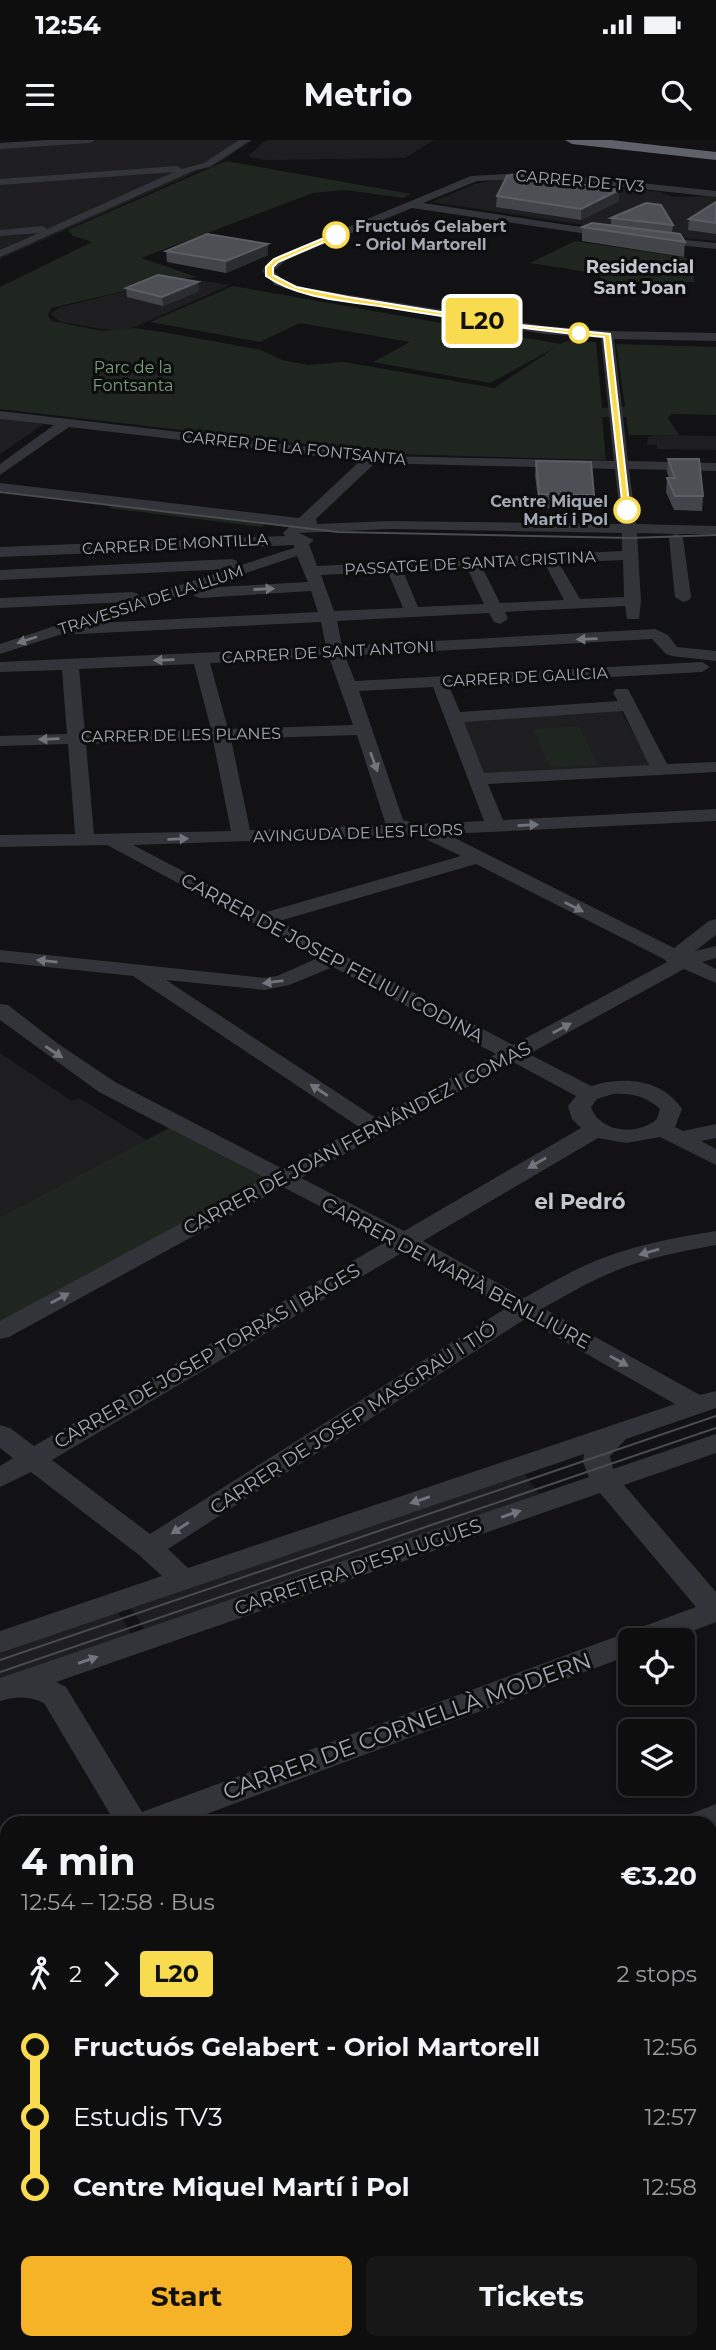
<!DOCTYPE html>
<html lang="en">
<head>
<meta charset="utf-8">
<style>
  body { margin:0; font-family:Montserrat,sans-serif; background:#171718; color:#f1f3f6; height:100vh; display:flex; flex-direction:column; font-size:26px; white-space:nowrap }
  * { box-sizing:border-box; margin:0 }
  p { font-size:23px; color:#9b9c9e }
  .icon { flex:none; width:38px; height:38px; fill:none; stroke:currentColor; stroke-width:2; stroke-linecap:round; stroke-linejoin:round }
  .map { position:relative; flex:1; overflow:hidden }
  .drawer { position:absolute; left:0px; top:1676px; width:718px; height:534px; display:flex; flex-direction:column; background:#0e0e0f; border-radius:21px 21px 0 0; box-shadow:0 4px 10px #0003,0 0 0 2px #2e2e2f }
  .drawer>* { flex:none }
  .badge { padding:0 14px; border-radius:5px; font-size:24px; line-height:46px }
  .buttons { position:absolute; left:618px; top:1488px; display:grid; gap:14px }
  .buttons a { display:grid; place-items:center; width:77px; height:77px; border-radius:10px; background:#0e0e0f; box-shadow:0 4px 10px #0003,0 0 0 2px #2e2e2f; font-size:35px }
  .map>.badge { position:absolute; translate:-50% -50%; box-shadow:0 0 0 4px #fff }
  .legs { display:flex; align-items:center; gap:10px; height:77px; padding:0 21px; font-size:23px }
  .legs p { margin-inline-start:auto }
  .overview { display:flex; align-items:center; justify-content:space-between; height:119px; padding:0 21px }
  h1 { font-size:38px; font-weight:700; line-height:52px }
  .cta { display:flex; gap:14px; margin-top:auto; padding:14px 21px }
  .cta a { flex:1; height:80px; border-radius:10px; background:#f7b327; color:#111; font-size:28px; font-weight:700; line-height:80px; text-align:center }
  .cta a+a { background:#171718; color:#f1f3f6 }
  ul { padding:0 21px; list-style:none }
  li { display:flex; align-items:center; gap:24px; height:70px; font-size:26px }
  li i { display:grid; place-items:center; width:10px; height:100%; margin:0 9px; background:currentColor }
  li i::after { content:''; width:18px; height:18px; margin:-9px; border:5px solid; border-radius:50%; background:#0e0e0f }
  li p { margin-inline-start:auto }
  li:first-child i { background:linear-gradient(#0000 50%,currentColor 0) }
  li:last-child i { background:linear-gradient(currentColor 50%,#0000 0) }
  .status { display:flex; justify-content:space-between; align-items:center; height:49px; padding:0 35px; background:#0e0e0f; direction:ltr }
  .status svg { height:19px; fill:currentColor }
  header { display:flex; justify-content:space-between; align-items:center; height:91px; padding:0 21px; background:#0e0e0f; font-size:32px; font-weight:700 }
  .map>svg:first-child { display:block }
  .built { fill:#1e1e21 }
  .green { fill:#1e261f }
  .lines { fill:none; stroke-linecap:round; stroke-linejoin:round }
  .minor { fill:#333439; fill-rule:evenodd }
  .highway { fill:#5f616a; fill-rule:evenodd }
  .tram { stroke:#4a4c52; stroke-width:2 }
  .wall { fill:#434449 }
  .shaded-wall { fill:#2b2c2f }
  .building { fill:#4e4f55; stroke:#5b5d64; stroke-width:2 }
  .oneway { fill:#71747d }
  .line-1 { fill:#f9db4f; stroke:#fff; stroke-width:2 }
  .stop-1-dot { fill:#fff; stroke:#f9db4f; stroke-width:3.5 }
  .labels { text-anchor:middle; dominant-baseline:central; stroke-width:6; stroke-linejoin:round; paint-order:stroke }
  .far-street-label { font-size:16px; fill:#a3a8b5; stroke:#0d0d0e }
  .far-stop-label { font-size:16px; font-weight:bold; fill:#a3a8b5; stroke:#0d0d0e; text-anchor:start }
  .far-park-label { font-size:16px; fill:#79a07c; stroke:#0d0d0e }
  .far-neighbourhood-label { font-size:18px; font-weight:bold; fill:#c4c7d0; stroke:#0d0d0e }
  .street-label { font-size:19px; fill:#a3a8b5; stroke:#0d0d0e }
  .neighbourhood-label { font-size:21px; font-weight:bold; fill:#c4c7d0; stroke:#0d0d0e }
  .near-street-label { font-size:23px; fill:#a3a8b5; stroke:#0d0d0e }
</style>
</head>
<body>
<div class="status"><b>12:54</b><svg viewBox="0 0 49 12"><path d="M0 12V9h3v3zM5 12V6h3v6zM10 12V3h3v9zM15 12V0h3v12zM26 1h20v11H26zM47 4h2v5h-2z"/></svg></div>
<header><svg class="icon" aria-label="menu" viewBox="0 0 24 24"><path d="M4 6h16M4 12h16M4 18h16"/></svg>Metrio<svg class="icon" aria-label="search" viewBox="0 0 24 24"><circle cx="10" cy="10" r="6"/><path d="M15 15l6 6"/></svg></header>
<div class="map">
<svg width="716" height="2210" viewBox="0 0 716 2210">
  <rect width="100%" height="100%" fill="#121214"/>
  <g class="built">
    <polygon points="63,0 253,0 221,21 0,119 0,4"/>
    <polygon points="266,0 434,0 405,18 264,20 248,16"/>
    <polygon points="505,38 660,52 674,57 716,56 716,101 649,95 432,62 475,44"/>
    <polygon points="193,139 230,145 135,187 114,191 61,182 50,174 61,167 143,147"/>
    <polygon points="0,279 44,284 0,314"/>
    <polygon points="655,295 716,296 716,310 657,309 657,305 647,305 648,297"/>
    <polygon points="621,571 651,626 485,636 462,580"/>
    <polygon points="0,913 72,961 79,958 147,1000 0,1077"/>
    <polygon points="524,1334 539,1354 145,1490 131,1468"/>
    <polygon points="118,1472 132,1495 0,1540 0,1513"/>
  </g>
  <g class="green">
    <polygon points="226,21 411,54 403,58 346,50 313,53 141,118 197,137 146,146 51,168 48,176 52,181 102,191 134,188 168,193 261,210 282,220 308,225 344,222 494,248 556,207 490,243 373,222 410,202 300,183 260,202 150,182 233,146 560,204 566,201 596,202 602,268 625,267 616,204 716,207 716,275 671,274 668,278 679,295 629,295 626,277 602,277 606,320 391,314 0,269 0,147 92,102 73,96 68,90"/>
    <polygon points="575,101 688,118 695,142 601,142 600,134 530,123"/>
    <polygon points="112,365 265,384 262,387 108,368"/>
    <polygon points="579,586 598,625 550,627 533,589"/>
    <polygon points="169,988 266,1039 0,1184 0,1077"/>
  </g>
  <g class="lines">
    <g class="minor">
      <polygon points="47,0 95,0 90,3 0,9 0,3"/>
      <polygon points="239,0 251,0 210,27 195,30 0,117 0,110 39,93 0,96 0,90 42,86 47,89 174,32 0,45 0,39 177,26 182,29 204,23"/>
      <path d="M539,32l177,19v6l-177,-19 -62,3 -54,22 191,29 5,3 -5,3 -202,-30 -126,52 -12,11 9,9 22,8 240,38 62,5 109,2v8l-102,-2 14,122 88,2v8l-87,-2 7,55 80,2v8h-39l6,4 8,59 -2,3 -6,2 -8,-5 -6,-59 6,-4 -38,-1 4,68 -2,18h-12l-2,-13 -120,6 3,7 -8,5 -6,-2 -5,-9 -152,8 5,25 313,-17 13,6 9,12 39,4v10l-44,-5 -6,-2 -14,-15 -307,17 10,25 347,-19 8,5 -8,5 -253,14 11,26 158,-11 -5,-8 3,-4h12l39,75 49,-2v10l-228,12 15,36 213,-11v12l-269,13 227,114 35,-27 7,-2v16l-21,16 21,-5v12l-14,4 14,7v14l-32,-14 -155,85 62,32c33,-10 71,-7 91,23l-7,18 8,4 33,-7v14l-15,3 15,8v16l-56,-28 -34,6 -28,-5 -175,103 101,57c21,-12 42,-24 64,-34 41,-18 84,-26 128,-33v14c-38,7 -75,14 -110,30 -22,9 -42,22 -63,33l157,87 16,-4v17l-90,31 -16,17 3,13 103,-35v19l-92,32 92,107v30l-47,18h-39v15l-450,169h-64l-72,-121c-15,-7 -28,-7 -44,-2v-23l589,-201 -6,-15 1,-8 -584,199v-22l162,-55 -23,-21 -108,-83 -31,15v-21l13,-8 -13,-10v-23l10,3 24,18 353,-205 -104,-54 -274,150 -9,2v-18l265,-143 -166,-86 -99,-72v-16l8,1 49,38 58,39 168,87 76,-42 -226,-151 -133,-14v-12l265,28 12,-2 41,-18 -211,-113 -107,2v-12l75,-1 -7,-90 -68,2v-10l67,-2 -5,-64 -62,2v-10l326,-15 -5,-25 -262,13 -59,19v-10l128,-42 -128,6v-10l132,-6 6,2 1,4 91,-29 -230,11v-10l232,-11 5,2 1,5 56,-18v-3l-294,12v-10l285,-11 -2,-3 6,-6 -289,-36v-8l299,35 61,-57 -291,-34 -69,48v-11l54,-39 -54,-6v-8l383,45 231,5 -13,-123 -56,-4 -240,-40 -30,-9 -13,-14 6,-9 10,-6 193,-80zM375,323l240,6 6,55 -231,-3 -73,3 -1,-5zM390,389l232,4v18l-305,15 -8,-22 5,-4 -15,-7zM297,416l11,26 -107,6zM623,420l1,37 -44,2 -21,-36zM545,424l19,36 -64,3 -18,-36zM467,428l17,36 -66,3 -15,-36zM388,432l15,36 -69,3 -13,-36zM194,451v5l6,2 111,-7 7,21 -224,11zM329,517l24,68 -125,4 -18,-66zM194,524l17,65 -126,4 -6,-64zM433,547l51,134 -67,3 -14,-4 -44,-129zM623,571l26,54 -165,8 -20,-51zM357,595l29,90 -136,5 -19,-91zM213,600l18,91 -137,3 -8,-90zM417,695l44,21 -198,57 -130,-68zM476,724l188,95 3,3 -154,83 -234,-124zM333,827l163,87 -120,64 -210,-138 99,10 24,-5zM513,922l63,34 -8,10 4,13 9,9 -177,103 -103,-53zM613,954c18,-1 33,2 47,15l-3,10c-19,17 -57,14 -66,-12l6,-8zM405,1111l101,57 -356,226 -98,-74zM525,1179l150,85 -487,164 -20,-19zM600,1353l96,114 -554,205 -76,-125 -10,-5z"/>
      <polygon points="654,97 716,103 716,109 650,102 649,100"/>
      <polygon points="716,1664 716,1690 710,1693 710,1684 683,1684 688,1675"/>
      <polygon points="7,1722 7,1749 0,1751 0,1724"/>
      <polygon points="716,1955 716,1989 710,1991 710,1957"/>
      <polygon points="7,1956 7,1988 0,1991 0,1959"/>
      <polygon points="279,2203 320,2203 323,2210 282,2210"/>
      <polygon points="345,2203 392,2203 389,2210 342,2210"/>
      <polygon points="427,2203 471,2203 474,2210 430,2210"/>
    </g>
    <polygon class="highway" points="565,0 611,0 716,12 716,20 572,4"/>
    <g class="tram">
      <polyline points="0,352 338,392 630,398 716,395"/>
      <polyline points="0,1520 716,1276"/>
      <polyline points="0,1532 716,1288"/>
    </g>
  </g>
  <g class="wall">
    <polygon points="531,37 619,50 619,61 581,80 496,67 497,56"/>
    <polygon points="716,62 716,94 688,90 689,79"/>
    <polygon points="611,78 673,85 672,93 685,102 684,117 582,101 582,87 611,85"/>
    <polygon points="166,111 268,115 226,133 167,122"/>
    <polygon points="126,148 199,151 163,166 127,157"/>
    <polygon points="668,319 703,356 702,371 674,370 666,352 667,338 669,338 667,332"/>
    <polygon points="536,321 594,355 593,369 539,368 535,335"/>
  </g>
  <g class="shaded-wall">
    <polygon points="619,50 619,61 581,80 581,69"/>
    <polygon points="268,104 268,115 226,133 226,121"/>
    <polygon points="198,142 199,151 163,166 162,157"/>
  </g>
  <g class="building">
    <polygon points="528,32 531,37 619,50 581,69 497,56 507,36"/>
    <polygon points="716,62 716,83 689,79"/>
    <polygon points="646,63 661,65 673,85 611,78"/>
    <polygon points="592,83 680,94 685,102 582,87"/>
    <polygon points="207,94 268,104 226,121 166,111"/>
    <polygon points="158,135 198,142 162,157 126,148"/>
    <polygon points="668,319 699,319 703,356 675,356 667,338 675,338"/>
    <polygon points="536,321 591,322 594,355 539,354"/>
  </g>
  <defs><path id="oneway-solid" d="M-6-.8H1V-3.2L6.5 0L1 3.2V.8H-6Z" transform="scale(1.75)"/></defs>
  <g class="oneway">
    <use href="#oneway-solid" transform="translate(264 449) rotate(-3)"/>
    <use href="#oneway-solid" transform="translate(587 499) rotate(178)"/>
    <use href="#oneway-solid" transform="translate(27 500) rotate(162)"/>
    <use href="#oneway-solid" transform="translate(164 520) rotate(178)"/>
    <use href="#oneway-solid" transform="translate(49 599) rotate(178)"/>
    <use href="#oneway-solid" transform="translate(374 622) rotate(70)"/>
    <use href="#oneway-solid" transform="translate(528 685) rotate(-3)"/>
    <use href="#oneway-solid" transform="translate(178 699) rotate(-2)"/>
    <use href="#oneway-solid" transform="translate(574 767) rotate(27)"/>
    <use href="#oneway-solid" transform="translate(47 821) rotate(-174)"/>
    <use href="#oneway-solid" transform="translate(273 842) rotate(173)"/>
    <use href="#oneway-solid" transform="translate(562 888) rotate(-28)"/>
    <use href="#oneway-solid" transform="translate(54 912) rotate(34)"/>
    <use href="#oneway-solid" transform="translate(319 950) rotate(-147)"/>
    <use href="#oneway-solid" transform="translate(537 1023) rotate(150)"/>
    <use href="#oneway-solid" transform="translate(649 1112) rotate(164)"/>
    <use href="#oneway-solid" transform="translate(60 1158) rotate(-28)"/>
    <use href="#oneway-solid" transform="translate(619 1221) rotate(29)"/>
    <use href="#oneway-solid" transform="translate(420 1360) rotate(161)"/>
    <use href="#oneway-solid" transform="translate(511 1374) rotate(-19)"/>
    <use href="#oneway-solid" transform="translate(180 1388) rotate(147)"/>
    <use href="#oneway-solid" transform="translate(88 1520) rotate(-19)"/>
  </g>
  <path class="line-1" d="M336,93l2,3 -60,26 -5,5v8l23,12 52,10 172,28 90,9 20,178 -7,-2 -19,-173c-74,-7 -146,-18 -219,-30 -38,-6 -86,-8 -119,-31v-9l8,-8z"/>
  <g class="stop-1-dot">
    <circle cx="336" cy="95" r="12"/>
    <circle cx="579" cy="193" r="9"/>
    <circle cx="627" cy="370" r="12"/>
  </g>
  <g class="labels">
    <g class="far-street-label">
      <text transform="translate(580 41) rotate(5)">CARRER DE TV3</text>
      <text transform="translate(294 308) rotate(6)">CARRER DE LA FONTSANTA</text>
      <text transform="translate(175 404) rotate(-3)">CARRER DE MONTILLA</text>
      <text transform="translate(470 423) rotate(-3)">PASSATGE DE SANTA CRISTINA</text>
      <text transform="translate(151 460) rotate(-18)">TRAVESSIA DE LA LLUM</text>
      <text transform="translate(328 512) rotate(-3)">CARRER DE SANT ANTONI</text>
      <text transform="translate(525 537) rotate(-3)">CARRER DE GALICIA</text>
      <text transform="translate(181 595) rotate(-1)">CARRER DE LES PLANES</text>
      <text transform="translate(358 693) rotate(-2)">AVINGUDA DE LES FLORS</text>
    </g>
    <g class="far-stop-label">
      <text x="355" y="86">Fructuós Gelabert<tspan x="355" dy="18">- Oriol Martorell</tspan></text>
      <text x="608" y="361" text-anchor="end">Centre Miquel<tspan x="608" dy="18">Martí i Pol</tspan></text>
    </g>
    <g class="far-park-label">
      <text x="133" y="227">Parc de la<tspan x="133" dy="18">Fontsanta</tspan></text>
    </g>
    <g class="far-neighbourhood-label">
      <text x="640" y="127">Residencial<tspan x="640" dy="21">Sant Joan</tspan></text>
    </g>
    <g class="street-label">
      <text transform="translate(332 818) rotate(28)">CARRER DE JOSEP FELIU I CODINA</text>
      <text transform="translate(357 998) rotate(-28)">CARRER DE JOAN FERNÁNDEZ I COMAS</text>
      <text transform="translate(456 1133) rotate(28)">CARRER DE MARIÀ BENLLIURE</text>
      <text transform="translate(207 1216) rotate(-30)">CARRER DE JOSEP TORRAS I BAGES</text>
      <text transform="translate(353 1278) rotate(-33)">CARRER DE JOSEP MASGRAU I TIÓ</text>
      <text transform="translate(358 1427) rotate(-19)">CARRETERA D'ESPLUGUES</text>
    </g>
    <g class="neighbourhood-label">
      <text x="580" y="1061">el Pedró</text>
    </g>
    <g class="near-street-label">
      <text transform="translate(407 1586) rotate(-20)">CARRER DE CORNELLÀ MODERN</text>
    </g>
  </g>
</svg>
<div class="buttons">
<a><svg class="icon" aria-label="locate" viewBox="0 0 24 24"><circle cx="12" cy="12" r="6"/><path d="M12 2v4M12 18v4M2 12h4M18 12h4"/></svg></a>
<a><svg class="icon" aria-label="layers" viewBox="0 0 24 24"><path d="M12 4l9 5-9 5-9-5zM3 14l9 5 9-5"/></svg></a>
</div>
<b class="badge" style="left:482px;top:181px;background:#f9db4f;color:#111">L20</b>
<section class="drawer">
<div class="overview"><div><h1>4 min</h1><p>12:54 – 12:58 · Bus</p></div><b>€3.20</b></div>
<div class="legs"><svg class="icon" aria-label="walk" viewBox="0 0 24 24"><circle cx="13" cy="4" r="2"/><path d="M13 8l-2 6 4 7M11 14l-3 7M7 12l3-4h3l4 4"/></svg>2<svg class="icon" aria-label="forward" viewBox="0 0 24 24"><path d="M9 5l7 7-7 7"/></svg><b class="badge" style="background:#f9db4f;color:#111">L20</b><p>2 stops</p></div>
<ul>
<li><i style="color:#f9db4f"></i><b>Fructuós Gelabert - Oriol Martorell</b><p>12:56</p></li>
<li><i style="color:#f9db4f"></i><span>Estudis TV3</span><p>12:57</p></li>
<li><i style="color:#f9db4f"></i><b>Centre Miquel Martí i Pol</b><p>12:58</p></li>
</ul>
<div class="cta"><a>Start</a><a>Tickets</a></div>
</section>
</div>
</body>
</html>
